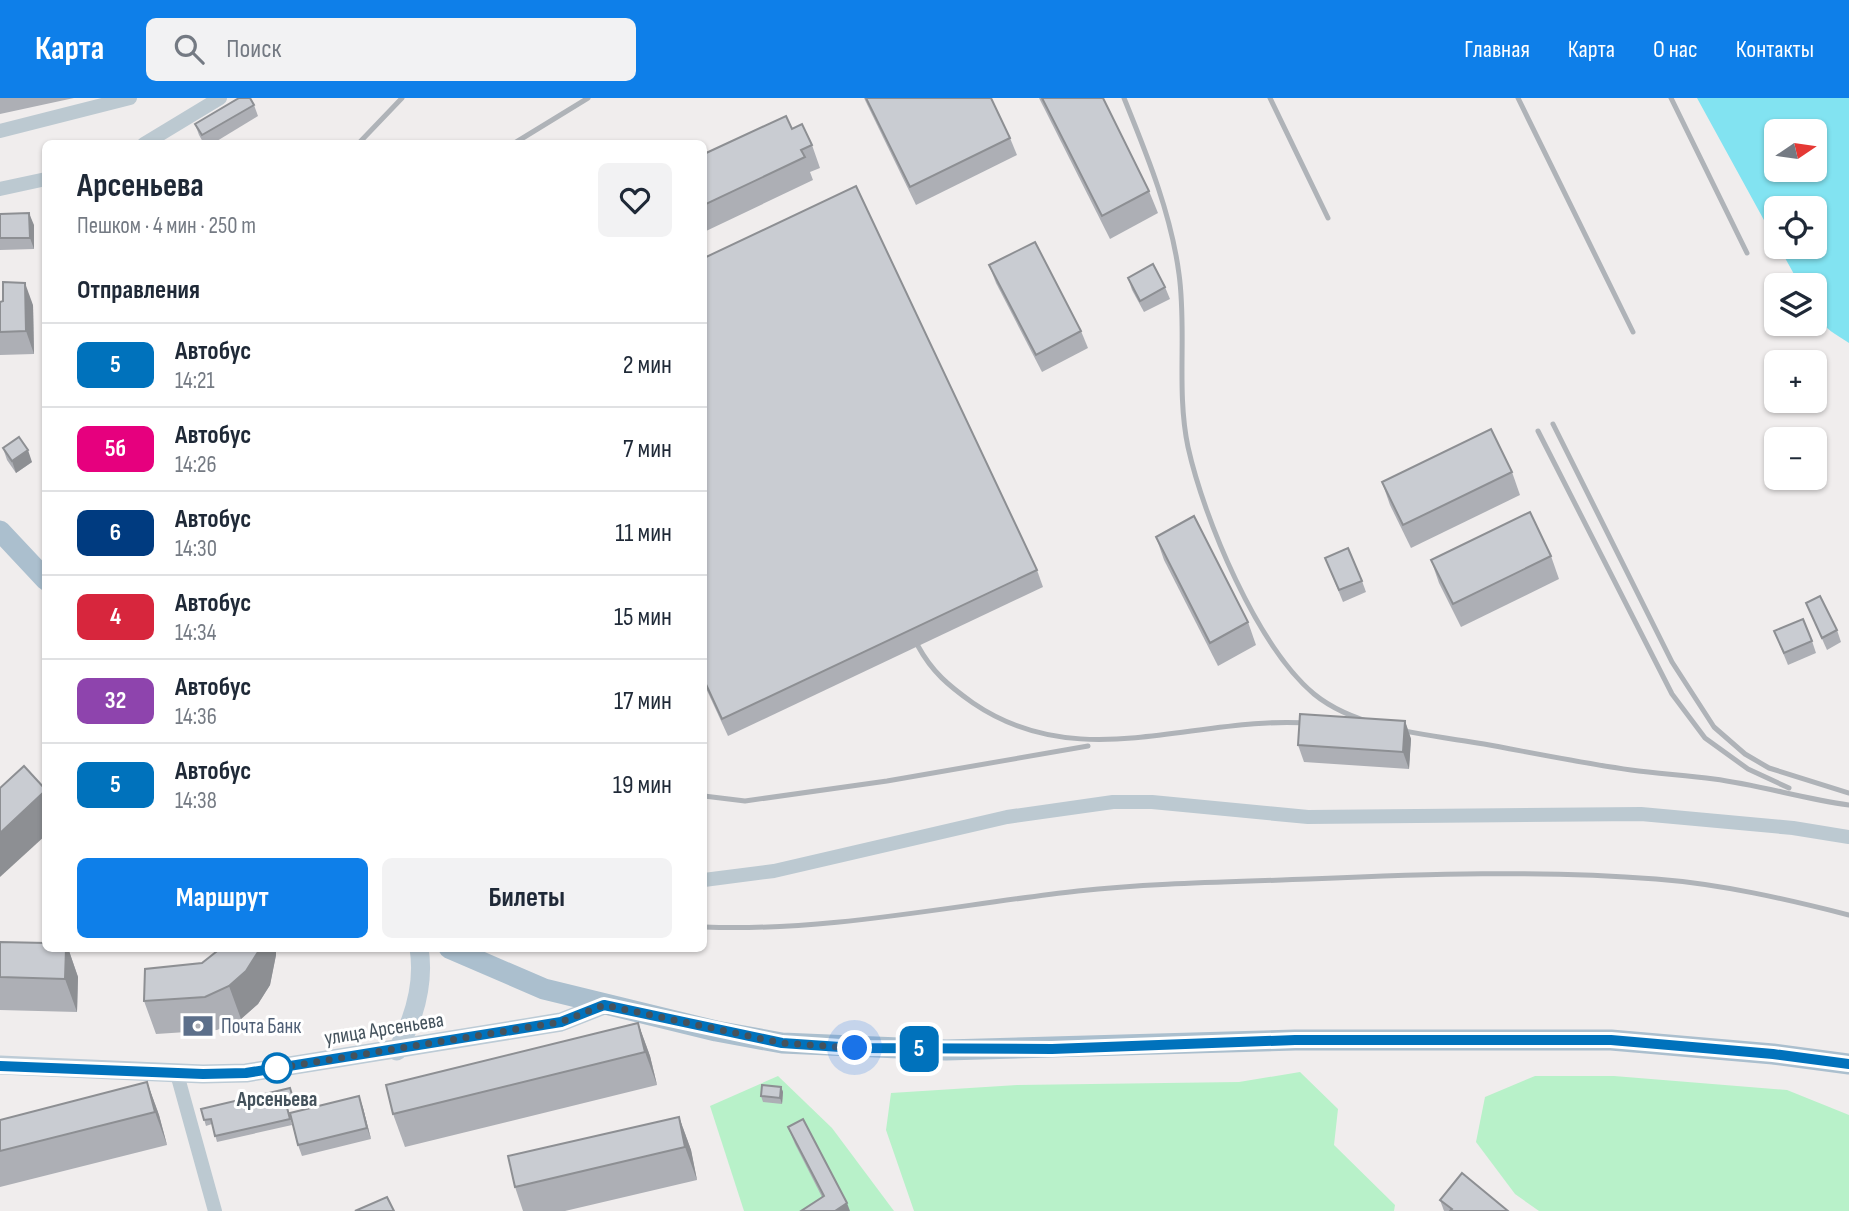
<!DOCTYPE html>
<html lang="ru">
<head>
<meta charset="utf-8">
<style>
  body { margin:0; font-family:"Sofia Sans Condensed",sans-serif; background:#f2f2f3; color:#1f2937; height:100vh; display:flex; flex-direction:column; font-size:26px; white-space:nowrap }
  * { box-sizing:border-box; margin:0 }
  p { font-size:23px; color:#747a83 }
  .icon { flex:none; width:38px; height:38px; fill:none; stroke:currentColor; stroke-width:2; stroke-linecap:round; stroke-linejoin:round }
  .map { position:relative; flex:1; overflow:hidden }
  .panel { position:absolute; left:42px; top:42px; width:665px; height:812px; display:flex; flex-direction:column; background:#fff; border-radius:10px; box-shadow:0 2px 5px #0004 }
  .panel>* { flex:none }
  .badge { padding:0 14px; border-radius:10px; font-size:24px; line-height:46px }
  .needle { width:46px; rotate:77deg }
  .fabs { position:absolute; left:1764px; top:21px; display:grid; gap:14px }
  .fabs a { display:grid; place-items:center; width:63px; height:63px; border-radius:10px; background:#fff; box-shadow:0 2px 5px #0004; font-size:35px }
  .you { position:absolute; width:35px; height:35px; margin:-18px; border:5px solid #fff; border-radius:50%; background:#1a73e8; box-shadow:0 0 0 10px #1a73e833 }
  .map>.badge { position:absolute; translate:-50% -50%; box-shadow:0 0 0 4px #fff }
  h2 { padding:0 35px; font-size:26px; line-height:63px }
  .round { display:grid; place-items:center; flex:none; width:74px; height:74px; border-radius:10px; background:#f2f2f3 }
  .summary { display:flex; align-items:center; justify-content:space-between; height:119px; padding:0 35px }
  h1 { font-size:33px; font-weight:700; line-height:52px }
  .action { display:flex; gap:14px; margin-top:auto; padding:14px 35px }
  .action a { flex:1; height:80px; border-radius:10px; background:#0e7fe9; color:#fff; font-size:28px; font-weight:700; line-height:80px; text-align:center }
  .action a+a { background:#f2f2f3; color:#1f2937 }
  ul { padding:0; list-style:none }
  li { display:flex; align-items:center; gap:21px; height:84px; padding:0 35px; border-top:2px solid #e0e1e3 }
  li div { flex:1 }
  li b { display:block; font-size:26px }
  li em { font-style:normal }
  li .badge { min-width:77px; font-weight:700; text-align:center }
  header { display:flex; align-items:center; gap:42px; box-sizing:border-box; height:98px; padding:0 35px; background:#0e7fe9; color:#fff }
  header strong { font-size:33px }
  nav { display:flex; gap:38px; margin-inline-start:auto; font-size:24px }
  .search { width:490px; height:63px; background:#f2f2f3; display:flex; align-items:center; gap:18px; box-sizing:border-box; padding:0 24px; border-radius:10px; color:#747a83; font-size:26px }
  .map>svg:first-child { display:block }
  .green { fill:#b8f1c9 }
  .water { fill:#82e3f1; fill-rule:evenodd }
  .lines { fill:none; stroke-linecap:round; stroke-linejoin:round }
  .minor { stroke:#bcc9d1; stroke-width:14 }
  .secondary { stroke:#bccbd6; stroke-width:19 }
  .primary { stroke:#abbfce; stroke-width:21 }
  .rail { stroke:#afb3b8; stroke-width:5 }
  .wall { fill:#adafb5 }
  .shaded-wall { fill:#8d8f93 }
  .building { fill:#c9ccd2; stroke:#8d8f93; stroke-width:2 }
  .line-casing { stroke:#fff; stroke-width:16 }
  .line { stroke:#0072bc; stroke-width:10 }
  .walk { stroke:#44525c; stroke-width:7; stroke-dasharray:0 12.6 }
  .stop-dot { fill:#fff; stroke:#0072bc; stroke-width:3.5 }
  .labels { text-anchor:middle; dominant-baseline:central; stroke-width:6; stroke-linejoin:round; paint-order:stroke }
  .service-label { font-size:21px; fill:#4e5e75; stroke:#fff; text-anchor:start }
  .street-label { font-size:21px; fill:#44525c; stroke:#fff }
  .stop-label { font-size:21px; font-weight:bold; fill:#44525c; stroke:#fff }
</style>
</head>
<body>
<header>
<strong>Карта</strong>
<div class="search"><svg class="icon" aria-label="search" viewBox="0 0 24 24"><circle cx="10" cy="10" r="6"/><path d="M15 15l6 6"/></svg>Поиск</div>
<nav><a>Главная</a><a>Карта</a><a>О нас</a><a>Контакты</a></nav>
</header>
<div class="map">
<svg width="1849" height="1113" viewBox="0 0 1849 1113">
  <rect width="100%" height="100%" fill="#f0eded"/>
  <g class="green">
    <polygon points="1300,974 1338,1011 1334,1047 1395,1107 1394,1113 914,1113 886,1032 891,995 1017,987 1239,984"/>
    <polygon points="778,978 832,1030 894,1113 744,1113 710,1008"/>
    <polygon points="1535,978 1614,978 1787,992 1849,1017 1849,1113 1539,1113 1515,1096 1476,1044 1485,999"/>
  </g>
  <path class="water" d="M1697,0h152v245c-30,-19 -34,-21 -34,-58h-15l-21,-38h36v-39h-39v34zM1776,33h39v39h-39z"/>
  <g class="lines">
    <g class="minor">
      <polyline points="0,33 130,0"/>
      <polyline points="144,46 220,0"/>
      <polyline points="0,91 46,81"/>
      <polyline points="704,782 774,773 1007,719 1113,704 1152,704 1308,719 1641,716 1793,730 1849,739"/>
      <polyline points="177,976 215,1113"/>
    </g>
    <g class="secondary">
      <path d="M397,953c17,-32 28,-66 22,-103"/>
      <polyline points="0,967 203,976 246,975 561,924 604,907"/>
    </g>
    <g class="primary">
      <polyline points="0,433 46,482"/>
      <polyline points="449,850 544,891 716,933 782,945 946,952 1295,942 1611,942 1773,956 1849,966"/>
    </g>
    <g class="rail">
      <path d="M1124,0c23,57 47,115 55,176 8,57 -3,116 9,173 16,72 69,199 126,247 44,36 117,41 170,50 49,9 98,19 147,26 28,4 56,5 83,9 46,6 90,20 135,26"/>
      <polyline points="1270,0 1328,120"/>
      <polyline points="1518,0 1633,234"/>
      <polyline points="1671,0 1747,155"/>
      <polyline points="358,46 402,0"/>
      <polyline points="513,46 588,0"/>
      <polyline points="1553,326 1672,564 1714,629 1745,656 1769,670 1849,695"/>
      <polyline points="1538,333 1672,596 1705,640 1748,671 1789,690"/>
      <path d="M918,548c14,26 31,40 55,57 110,75 226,9 345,21"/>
      <polyline points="704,698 745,703 887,683 1088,648"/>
      <path d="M704,829c125,5 249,-22 374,-36 76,-8 154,-9 231,-12 114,-5 232,-9 347,0 65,5 130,20 193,36"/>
    </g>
  </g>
  <g class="wall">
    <polygon points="0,0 74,0 0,16"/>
    <polygon points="864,0 991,0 1010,40 1017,57 916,107"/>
    <polygon points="1039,0 1103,0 1149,93 1158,115 1110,141"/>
    <polygon points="254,7 258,18 212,46 204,46 199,37 195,26"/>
    <polygon points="792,31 812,47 820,70 810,74 813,82 704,134 704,56"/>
    <polygon points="0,116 34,127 34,151 0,152"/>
    <polygon points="704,160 1037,472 1043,489 728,638 704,586"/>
    <polygon points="989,167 1081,233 1088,250 1042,274 996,185"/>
    <polygon points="1128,180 1165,189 1170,201 1144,214 1132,192"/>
    <polygon points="0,204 33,207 34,256 0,257"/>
    <polygon points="3,350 32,364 16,375 7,362"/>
    <polygon points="1512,374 1520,397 1411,450 1390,407 1382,384"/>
    <polygon points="1156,439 1248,524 1256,547 1218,568 1164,462"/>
    <polygon points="1551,458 1559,481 1461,529 1439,485 1431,462"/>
    <polygon points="1325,460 1362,483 1366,494 1343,504"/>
    <polygon points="1806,505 1837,532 1841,544 1827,552"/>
    <polygon points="1774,533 1812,543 1816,555 1788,567"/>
    <polygon points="1405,623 1411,641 1409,671 1304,664 1298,647"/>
    <polygon points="0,844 46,850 68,850 78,879 77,914 0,912"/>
    <polygon points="221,850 276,850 276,857 270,887 258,906 241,921 217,932 156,936 144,903 202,865"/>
    <polygon points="638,925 650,958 657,987 405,1049 393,1016"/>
    <polygon points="147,984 159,1017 167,1047 0,1089 0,1022"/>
    <polygon points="781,989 783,994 782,1006 763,1004 761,998"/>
    <polygon points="290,990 295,1005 287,1007 292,1027 217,1044 212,1026 206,1028 201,1011"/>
    <polygon points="359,998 363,1010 371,1041 302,1058 298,1047"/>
    <polygon points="679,1019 691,1052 697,1082 565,1113 523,1113 515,1089"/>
    <polygon points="788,1029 847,1105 822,1099 795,1046"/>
    <polygon points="1440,1102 1508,1113 1444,1113"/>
  </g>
  <g class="shaded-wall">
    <polygon points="29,115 34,127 34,151 30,140"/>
    <polygon points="25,185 33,207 34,256 26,233"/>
    <polygon points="28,352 32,364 16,375 12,363"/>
    <polygon points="1405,623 1411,641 1409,671 1403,654"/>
    <polygon points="46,692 46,737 0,779 0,735"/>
    <polygon points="66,850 68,850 78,879 77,914 65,881"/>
    <polygon points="259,850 276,850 276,857 270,887 258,906 241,921 229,888"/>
    <polygon points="638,925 650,958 657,987 645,954"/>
    <polygon points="147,984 159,1017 167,1047 155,1014"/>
    <polygon points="781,989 783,994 782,1006 780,1000"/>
    <polygon points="359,998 363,1010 371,1041 367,1030"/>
    <polygon points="679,1019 691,1052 697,1082 685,1049"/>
    <polygon points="847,1105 850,1113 835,1113"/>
  </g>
  <g class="building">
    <polygon points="239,0 250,0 254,7 202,37 195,26"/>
    <polygon points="866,0 991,0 1010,40 910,89"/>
    <polygon points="1042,0 1103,0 1149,93 1102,118"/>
    <polygon points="786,18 792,31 802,26 812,47 801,52 805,59 704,107 704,56"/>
    <polygon points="856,88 1037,472 722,621 704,582 704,160"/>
    <polygon points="29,115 30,140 0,140 0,116"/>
    <polygon points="1035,144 1081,233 1036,257 989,167"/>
    <polygon points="1153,166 1165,189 1140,203 1128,180"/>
    <polygon points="3,184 25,185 26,233 0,234 0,204 3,203"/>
    <polygon points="1491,331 1512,374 1403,427 1382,384"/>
    <polygon points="19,339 28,352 12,363 3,350"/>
    <polygon points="1530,414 1551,458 1453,506 1431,462"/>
    <polygon points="1194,418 1248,524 1210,545 1156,439"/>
    <polygon points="1348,450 1362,483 1339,492 1325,460"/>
    <polygon points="1820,498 1837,532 1822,540 1806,505"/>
    <polygon points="1803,521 1812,543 1784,555 1774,533"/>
    <polygon points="1300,616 1405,623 1403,654 1298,647"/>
    <polygon points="24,668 46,692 0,735 0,690"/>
    <polygon points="0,844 46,845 46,850 66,850 65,881 0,879"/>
    <polygon points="221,850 259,850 258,854 246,873 229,888 205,899 144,903 145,871 202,865"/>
    <polygon points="638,925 645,954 393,1016 386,987"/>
    <polygon points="147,984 155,1014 0,1053 0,1022"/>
    <polygon points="762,987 781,989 780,1000 761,998"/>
    <polygon points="290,990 293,1000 285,1002 290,1021 215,1038 211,1021 204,1022 201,1011"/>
    <polygon points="359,998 367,1030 298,1047 290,1015"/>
    <polygon points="679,1019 685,1049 515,1089 508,1058"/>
    <polygon points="803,1021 847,1105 835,1113 801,1113 824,1098 788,1029"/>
    <polygon points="1462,1075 1508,1113 1450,1113 1452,1111 1440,1102"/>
    <polygon points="387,1099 394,1113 355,1113"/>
  </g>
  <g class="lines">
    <g class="line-casing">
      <polyline id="line" points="0,968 203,976 246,975 561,924 604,907 782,945 855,950 1052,951 1295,942 1611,942 1773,956 1849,966"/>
    </g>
    <use href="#line" class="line"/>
    <polyline class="walk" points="277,970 272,971 561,924 604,907 782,945 855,950"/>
  </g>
  <defs>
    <g id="bank-bare" transform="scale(2.415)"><path d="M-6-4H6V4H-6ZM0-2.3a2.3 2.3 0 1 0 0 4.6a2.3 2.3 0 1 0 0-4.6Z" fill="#5c6f8a" stroke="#fff" stroke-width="2.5" paint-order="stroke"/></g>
  </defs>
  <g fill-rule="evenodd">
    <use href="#bank-bare" x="198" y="928"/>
  </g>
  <circle class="stop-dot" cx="277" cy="970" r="14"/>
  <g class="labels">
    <g class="service-label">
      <text x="221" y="928">Почта Банк</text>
    </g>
    <g class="street-label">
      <text transform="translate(384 931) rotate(-9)">улица Арсеньева</text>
    </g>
    <g class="stop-label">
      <text x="277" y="1001">Арсеньева</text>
    </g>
  </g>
</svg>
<div class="fabs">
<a><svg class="needle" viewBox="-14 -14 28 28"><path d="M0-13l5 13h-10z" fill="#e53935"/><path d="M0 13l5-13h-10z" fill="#747a83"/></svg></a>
<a><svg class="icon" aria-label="locate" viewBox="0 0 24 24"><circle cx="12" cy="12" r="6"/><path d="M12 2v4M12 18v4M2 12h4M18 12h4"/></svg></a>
<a><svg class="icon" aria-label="layers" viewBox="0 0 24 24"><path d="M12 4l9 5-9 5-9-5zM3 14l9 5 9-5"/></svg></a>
<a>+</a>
<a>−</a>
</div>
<div class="you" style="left:855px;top:950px"></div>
<b class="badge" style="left:919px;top:951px;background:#0072bc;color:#fff">5</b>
<section class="panel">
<div class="summary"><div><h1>Арсеньева</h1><p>Пешком · 4 мин · 250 m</p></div><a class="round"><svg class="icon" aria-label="heart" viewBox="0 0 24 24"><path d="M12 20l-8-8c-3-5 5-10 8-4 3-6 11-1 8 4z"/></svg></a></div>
<h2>Отправления</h2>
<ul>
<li><span class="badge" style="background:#0072bc;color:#fff">5</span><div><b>Автобус</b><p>14:21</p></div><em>2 мин</em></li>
<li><span class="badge" style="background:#e6007e;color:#fff">5б</span><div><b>Автобус</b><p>14:26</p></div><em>7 мин</em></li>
<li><span class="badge" style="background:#003b80;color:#fff">6</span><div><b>Автобус</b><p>14:30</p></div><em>11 мин</em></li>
<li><span class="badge" style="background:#d7263d;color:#fff">4</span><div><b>Автобус</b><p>14:34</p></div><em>15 мин</em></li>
<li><span class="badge" style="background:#8e44ad;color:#fff">32</span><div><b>Автобус</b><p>14:36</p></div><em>17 мин</em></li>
<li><span class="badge" style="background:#0072bc;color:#fff">5</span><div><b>Автобус</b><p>14:38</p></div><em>19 мин</em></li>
</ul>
<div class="action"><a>Маршрут</a><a>Билеты</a></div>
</section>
</div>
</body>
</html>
